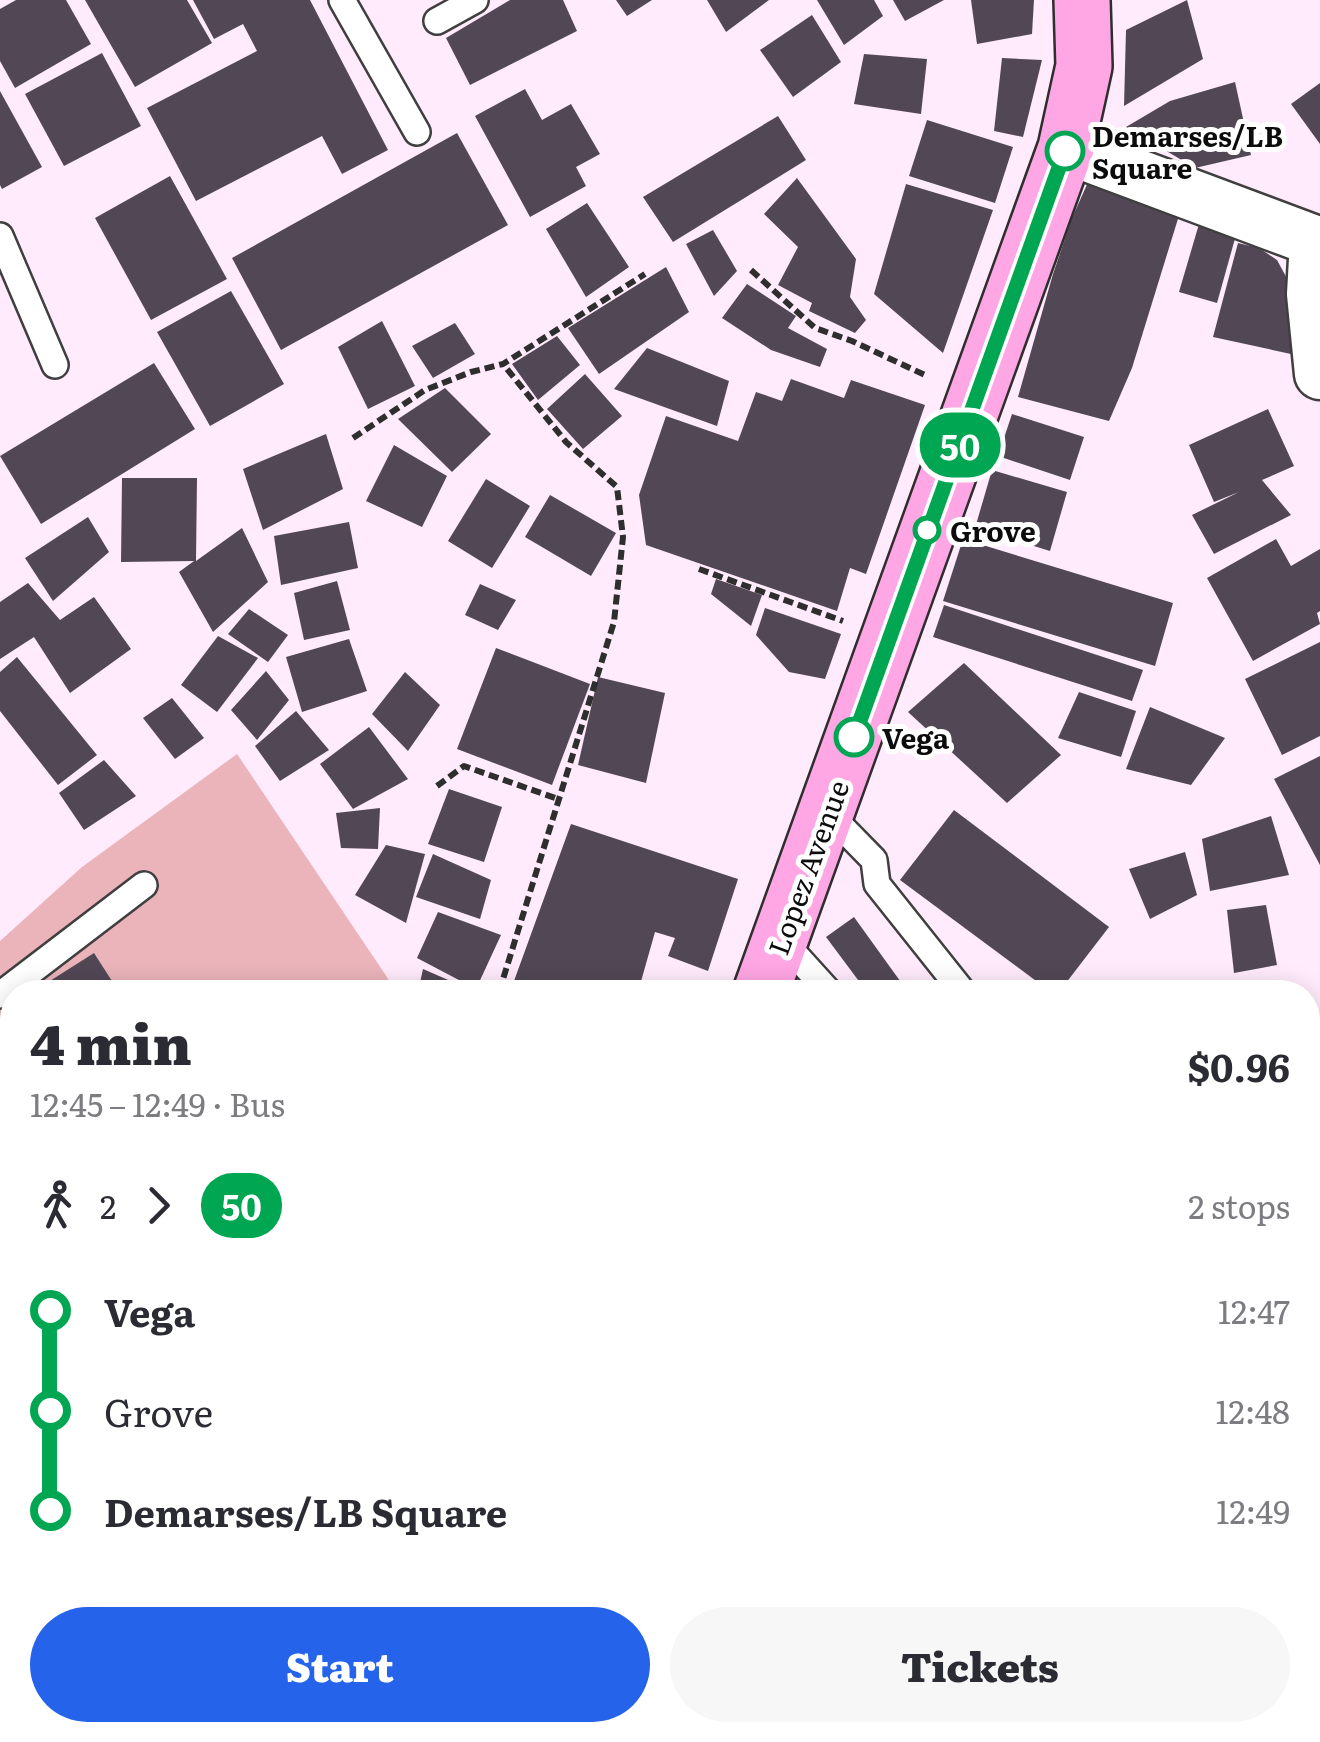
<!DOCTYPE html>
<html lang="en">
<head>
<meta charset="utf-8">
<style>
  body { margin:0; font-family:Literata,serif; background:#f7f7f7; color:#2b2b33; height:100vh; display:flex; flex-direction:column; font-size:38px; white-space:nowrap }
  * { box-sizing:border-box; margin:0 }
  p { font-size:32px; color:#7c7c81 }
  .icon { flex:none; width:55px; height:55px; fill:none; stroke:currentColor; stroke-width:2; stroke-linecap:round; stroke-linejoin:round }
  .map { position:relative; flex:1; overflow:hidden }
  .panel { position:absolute; left:0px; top:980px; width:1320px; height:762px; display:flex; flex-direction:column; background:#fff; border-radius:40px 40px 0 0; box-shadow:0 5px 25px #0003 }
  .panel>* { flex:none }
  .badge { padding:0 20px; border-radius:32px; font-size:35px; line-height:65px }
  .map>.badge { position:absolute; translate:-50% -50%; box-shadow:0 0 0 5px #fff }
  .legs { display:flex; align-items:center; gap:15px; height:110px; padding:0 30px; font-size:32px }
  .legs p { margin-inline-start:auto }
  .overview { display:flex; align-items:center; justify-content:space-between; height:170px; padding:0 30px }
  h1 { font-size:55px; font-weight:800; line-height:75px }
  .cta { display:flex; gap:20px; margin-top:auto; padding:20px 30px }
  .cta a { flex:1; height:115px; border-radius:60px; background:#2563eb; color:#fff; font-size:40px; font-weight:800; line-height:115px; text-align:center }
  .cta a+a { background:#f7f7f7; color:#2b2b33 }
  ul { padding:0 30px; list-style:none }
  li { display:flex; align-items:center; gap:35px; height:100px; font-size:38px }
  li i { display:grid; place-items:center; width:15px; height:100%; margin:0 12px; background:currentColor }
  li i::after { content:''; width:25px; height:25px; margin:-12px; border:8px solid; border-radius:50%; background:#fff }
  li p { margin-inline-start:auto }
  li:first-child i { background:linear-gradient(#0000 50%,currentColor 0) }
  li:last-child i { background:linear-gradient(currentColor 50%,#0000 0) }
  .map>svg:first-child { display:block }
  .green { fill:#eab4ba }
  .building { fill:#524855 }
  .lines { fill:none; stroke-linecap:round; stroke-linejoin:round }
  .service-casing { stroke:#3f3f3f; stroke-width:30 }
  .minor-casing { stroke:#3f3f3f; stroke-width:55 }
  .secondary-casing { stroke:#2e2e2e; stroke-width:60 }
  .path { stroke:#2e2e2e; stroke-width:6; stroke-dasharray:10 5; stroke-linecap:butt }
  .service { stroke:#fff; stroke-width:25 }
  .minor { stroke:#fff; stroke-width:50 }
  .secondary { stroke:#ffa6e4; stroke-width:55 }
  .line-1-casing { stroke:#fff; stroke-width:22 }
  .line-1 { stroke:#00a651; stroke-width:15 }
  .stop-1-dot { fill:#fff; stroke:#00a651; stroke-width:5 }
  .labels { text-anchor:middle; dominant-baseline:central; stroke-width:10; stroke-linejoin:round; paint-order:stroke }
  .stop-label { font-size:28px; font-weight:bold; fill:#0c0c0c; stroke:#fff; text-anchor:start }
  .street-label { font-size:28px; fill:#0c0c0c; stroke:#fff }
</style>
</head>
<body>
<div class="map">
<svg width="1320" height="1742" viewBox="0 0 1320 1742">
  <rect width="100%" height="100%" fill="#ffebfb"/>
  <g class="green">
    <polygon points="237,754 397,992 12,992 12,1290 0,1285 0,941 82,867"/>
    <polygon points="0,1390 12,1395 12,1666 0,1662"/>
    <polygon points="316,1730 512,1730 525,1742 302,1742"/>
    <polygon points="615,1730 786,1730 799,1742 600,1742"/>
  </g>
  <g class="building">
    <polygon points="16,0 66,0 91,44 15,88 0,61 0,9"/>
    <polygon points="85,0 187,0 212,43 135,87"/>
    <polygon points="193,0 310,0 388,150 342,174 322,136 196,201 147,108 257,51 243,24 214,39"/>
    <polygon points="510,0 563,0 577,31 470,85 446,38"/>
    <polygon points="616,0 652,0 627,16"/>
    <polygon points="707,0 769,0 726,32"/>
    <polygon points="817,0 874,0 883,16 844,45"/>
    <polygon points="893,0 944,0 905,21"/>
    <polygon points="971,0 1034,0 1032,34 977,44"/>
    <polygon points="1187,0 1203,59 1124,106 1126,30"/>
    <polygon points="812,15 841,62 793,97 760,50"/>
    <polygon points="102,53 141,126 64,166 25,94"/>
    <polygon points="864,54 927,59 921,114 854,104"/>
    <polygon points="1002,58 1042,60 1023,137 994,131"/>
    <polygon points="1235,82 1251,155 1195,168 1126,127 1170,101"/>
    <polygon points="1320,83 1320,144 1291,104"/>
    <polygon points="525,89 542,120 571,104 600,154 576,167 586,186 530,217 475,116"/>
    <polygon points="0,91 42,167 2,189 0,185"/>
    <polygon points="778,116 806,160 673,242 643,197"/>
    <polygon points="927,120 1013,147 995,203 909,176"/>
    <polygon points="457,133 508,225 281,350 232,258"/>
    <polygon points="170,176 227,279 151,320 95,218"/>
    <polygon points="797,178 856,259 850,297 866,320 855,333 809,311 812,303 778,285 798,247 764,214"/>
    <polygon points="1089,180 1181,209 1132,368 1109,421 1018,397 1053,274 1072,218"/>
    <polygon points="906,184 993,210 943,353 874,294"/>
    <polygon points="587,203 629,267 586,297 546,229"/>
    <polygon points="1199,224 1236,235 1217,303 1179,292"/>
    <polygon points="713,230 737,271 714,296 686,244"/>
    <polygon points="1238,243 1259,248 1277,260 1290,284 1291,354 1213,337"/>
    <polygon points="666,267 689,312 599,374 568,328"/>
    <polygon points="747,284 796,316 788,328 827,349 820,367 771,350 722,318"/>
    <polygon points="231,291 284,384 210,426 157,332"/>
    <polygon points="382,321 415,386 368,409 338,347"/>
    <polygon points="455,323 475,354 433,378 412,346"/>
    <polygon points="557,336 580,365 538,400 512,364"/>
    <polygon points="647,348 729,381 717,426 614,389"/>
    <polygon points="154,363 195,429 41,524 0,456"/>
    <polygon points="585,374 622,416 583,449 547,409"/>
    <polygon points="791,379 844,398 851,380 925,405 866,574 850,568 837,611 646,545 639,495 666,416 738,441 756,392 782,401"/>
    <polygon points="445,388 491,434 452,472 398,419"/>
    <polygon points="1268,409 1294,466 1262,480 1291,515 1214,554 1192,515 1239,492 1214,502 1189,445"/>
    <polygon points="1012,414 1084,437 1070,480 998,456"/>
    <polygon points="326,434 343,489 263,530 243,469"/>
    <polygon points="394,445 447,476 422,527 366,501"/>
    <polygon points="992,470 1067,492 1050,551 975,528"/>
    <polygon points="122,478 197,478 196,561 242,528 268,582 213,632 179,572 194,561 121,562"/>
    <polygon points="486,479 530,506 492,568 448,541"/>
    <polygon points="550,495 616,533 591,576 525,537"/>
    <polygon points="88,517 109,552 53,601 25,558"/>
    <polygon points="349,522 358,568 281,585 274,536"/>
    <polygon points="963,539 1173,603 1155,666 943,601"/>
    <polygon points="1276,539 1291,566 1320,549 1320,611 1317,613 1320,624 1253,661 1207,578"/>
    <polygon points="716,579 762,595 751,626 711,594"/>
    <polygon points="337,581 350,630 304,640 294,593"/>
    <polygon points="28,583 60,620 94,597 131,649 70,693 34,637 0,659 0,602"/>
    <polygon points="480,584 516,600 498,630 465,615"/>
    <polygon points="944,605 1143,670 1132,701 933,637"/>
    <polygon points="765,608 841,634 825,679 789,672 756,635"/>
    <polygon points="249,609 288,635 268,662 228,634"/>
    <polygon points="218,636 258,658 217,712 181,685"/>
    <polygon points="349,639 367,691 302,712 286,657"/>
    <polygon points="1320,642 1320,736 1282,755 1245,679"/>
    <polygon points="496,648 590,684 552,785 457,749"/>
    <polygon points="17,657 97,755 58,785 0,711 0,672"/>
    <polygon points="964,663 1061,755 1007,803 908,712"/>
    <polygon points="266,671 289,700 257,740 231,710"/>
    <polygon points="405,672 440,705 408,751 372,714"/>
    <polygon points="598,677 665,693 646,783 578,765"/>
    <polygon points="1079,692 1136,711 1121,757 1058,738"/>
    <polygon points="172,698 204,738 175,759 143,718"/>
    <polygon points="1150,707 1225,738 1191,785 1126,769"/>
    <polygon points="296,711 329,750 280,781 255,746"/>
    <polygon points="369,727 408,779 353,809 320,764"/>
    <polygon points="1320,756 1320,865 1274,779"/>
    <polygon points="104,760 136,796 84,830 59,793"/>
    <polygon points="449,789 502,807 484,862 428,844"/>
    <polygon points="380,808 378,849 341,848 336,813"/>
    <polygon points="954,810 1109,927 1059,992 1051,992 900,880"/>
    <polygon points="1271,816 1289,875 1210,891 1202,839"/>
    <polygon points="571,824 738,879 708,971 668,956 675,938 655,932 638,992 510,992"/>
    <polygon points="386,845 425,854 406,923 355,895"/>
    <polygon points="1185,852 1197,895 1150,919 1129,869"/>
    <polygon points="433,854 491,880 480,919 416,897"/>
    <polygon points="1266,905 1277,965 1234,973 1227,910"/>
    <polygon points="438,912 501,935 476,989 417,958"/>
    <polygon points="854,917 908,992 867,992 826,937"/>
    <polygon points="94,953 119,992 46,992 42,986"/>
    <polygon points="423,969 462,986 461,992 418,992"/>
    <polygon points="1314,1055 1320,1064 1320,1111 1308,1119 1308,1059"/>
    <polygon points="12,1069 12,1172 9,1174 0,1161 0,1078"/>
    <polygon points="1320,1210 1320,1246 1308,1232 1308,1219"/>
    <polygon points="1320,1408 1320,1544 1308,1526 1308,1417"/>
    <polygon points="0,1696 12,1700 12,1730 95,1730 127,1742 0,1742"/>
    <polygon points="1320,1723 1320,1742 1286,1742"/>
    <polygon points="937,1730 1043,1730 1026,1742 946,1742"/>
  </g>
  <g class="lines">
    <g class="service-casing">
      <g id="service">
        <polyline points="342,0 417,132"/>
        <polyline points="437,21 475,0"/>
        <polyline points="0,236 55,365"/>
        <polyline points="827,812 874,860 877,884 963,992"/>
        <polyline points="781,939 829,992"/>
        <polyline points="0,995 144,885"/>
        <polyline points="559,1730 571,1742"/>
        <polyline points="264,1742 274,1730"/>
      </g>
    </g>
    <g class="minor-casing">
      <g id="minor">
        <polyline points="1066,148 1315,241"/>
        <polyline points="1315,241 1312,294 1320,374"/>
      </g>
    </g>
    <g class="secondary-casing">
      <g id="secondary">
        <polyline points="761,992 1066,148 1084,66 1082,0"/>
        <polyline points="0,1350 12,1355"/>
        <polyline points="835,1730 842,1742"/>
      </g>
    </g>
    <g class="path">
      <polyline points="751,270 815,328 852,341 927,376"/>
      <polyline points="353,438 425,390 471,372 503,364 645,274"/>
      <polyline points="699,569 843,621"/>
      <polyline points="437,786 464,766 561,800"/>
      <polyline points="499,992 614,622 623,537 617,487 566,442 503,364"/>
      <polyline points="1308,1381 1320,1375"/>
      <polyline points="0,1685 12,1688"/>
      <polyline points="146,1730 179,1742"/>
      <polyline points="402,1730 404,1742"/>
      <polyline points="771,1730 783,1742"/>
      <polyline points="899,1730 908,1742"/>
    </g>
    <use href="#service" class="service"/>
    <use href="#minor" class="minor"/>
    <use href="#secondary" class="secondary"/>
  </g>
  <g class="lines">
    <g class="line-1-casing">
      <polyline id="line-1" points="854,737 1065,151"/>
    </g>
    <use href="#line-1" class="line-1"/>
  </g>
  <g class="stop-1-dot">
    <circle cx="1065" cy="151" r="18"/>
    <circle cx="927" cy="530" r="12"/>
    <circle cx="854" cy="737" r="18"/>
  </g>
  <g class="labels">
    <g class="stop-label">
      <text x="1092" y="135">Demarses/LB<tspan x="1092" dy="32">Square</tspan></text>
      <text x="950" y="530">Grove</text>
      <text x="882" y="737">Vega</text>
    </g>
    <g class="street-label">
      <text transform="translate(807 867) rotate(-70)">Lopez Avenue</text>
    </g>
  </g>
</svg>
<b class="badge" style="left:960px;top:445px;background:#00a651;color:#fff">50</b>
<section class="panel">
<div class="overview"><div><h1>4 min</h1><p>12:45 – 12:49 · Bus</p></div><b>$0.96</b></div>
<div class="legs"><svg class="icon" aria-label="walk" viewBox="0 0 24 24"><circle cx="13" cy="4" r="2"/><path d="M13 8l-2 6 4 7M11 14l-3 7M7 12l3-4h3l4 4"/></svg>2<svg class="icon" aria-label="forward" viewBox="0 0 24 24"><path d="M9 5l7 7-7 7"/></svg><b class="badge" style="background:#00a651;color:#fff">50</b><p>2 stops</p></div>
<ul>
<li><i style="color:#00a651"></i><b>Vega</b><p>12:47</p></li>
<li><i style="color:#00a651"></i><span>Grove</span><p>12:48</p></li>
<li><i style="color:#00a651"></i><b>Demarses/LB Square</b><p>12:49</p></li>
</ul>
<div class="cta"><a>Start</a><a>Tickets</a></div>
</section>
</div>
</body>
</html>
